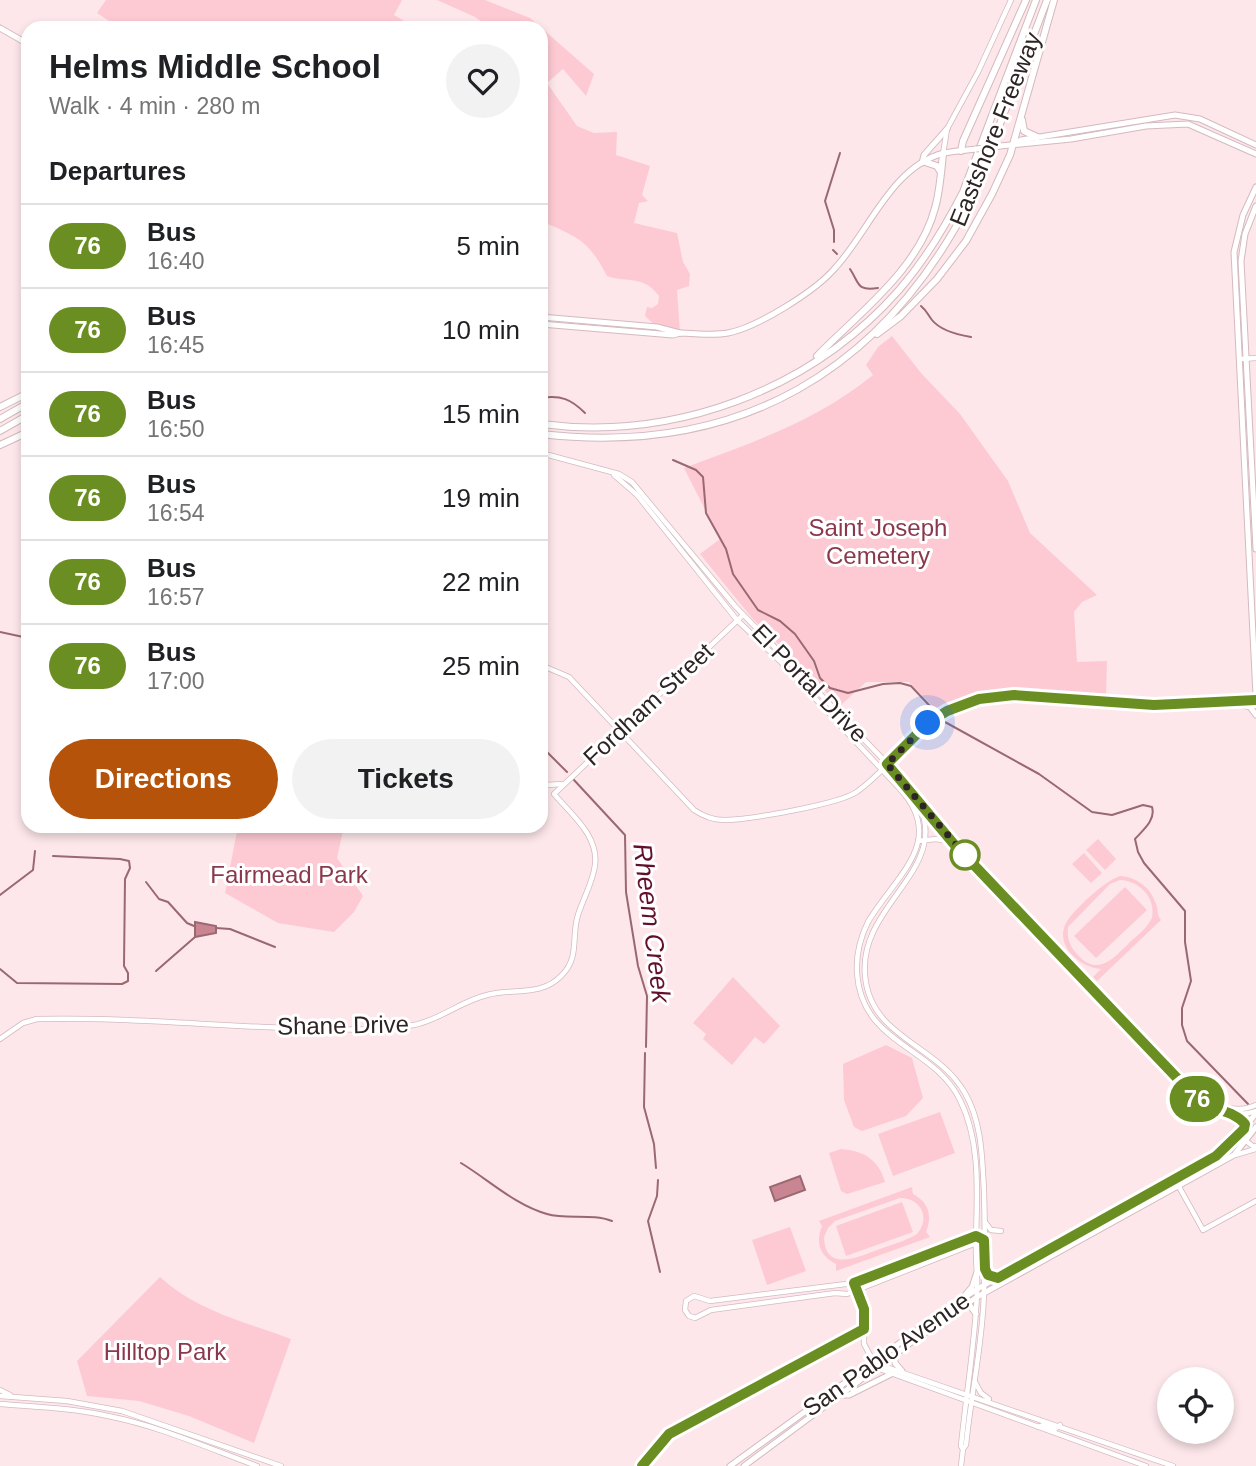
<!DOCTYPE html>
<html lang="en">
<head>
<meta charset="utf-8">
<style>
  body { margin:0; font-family:Helvetica,sans-serif; background:#f2f2f2; color:#202124; height:100vh; display:flex; flex-direction:column; font-size:26px; white-space:nowrap }
  * { box-sizing:border-box; margin:0 }
  p { font-size:23px; color:#757577 }
  .icon { flex:none; width:38px; height:38px; fill:none; stroke:currentColor; stroke-width:2; stroke-linecap:round; stroke-linejoin:round }
  .map { position:relative; flex:1; overflow:hidden }
  .panel { position:absolute; left:21px; top:21px; width:527px; height:812px; display:flex; flex-direction:column; background:#fff; border-radius:21px; box-shadow:0 4px 10px #0003 }
  .panel>* { flex:none }
  .badge { padding:0 14px; border-radius:23px; font-size:24px; line-height:46px }
  .fabs { position:absolute; left:1157px; top:1367px; display:grid; gap:14px }
  .fabs a { display:grid; place-items:center; width:77px; height:77px; border-radius:50%; background:#fff; box-shadow:0 4px 10px #0003; font-size:35px }
  .you { position:absolute; width:35px; height:35px; margin:-18px; border:5px solid #fff; border-radius:50%; background:#1a73e8; box-shadow:0 0 0 10px #1a73e833 }
  .map>.badge { position:absolute; translate:-50% -50%; box-shadow:0 0 0 4px #fff }
  h2 { padding:0 28px; font-size:26px; line-height:63px }
  .round { display:grid; place-items:center; flex:none; width:74px; height:74px; border-radius:37px; background:#f2f2f2 }
  .head { display:flex; align-items:center; justify-content:space-between; height:119px; padding:0 28px }
  h1 { font-size:33px; font-weight:700; line-height:52px }
  .primary-button { display:flex; gap:14px; margin-top:auto; padding:14px 28px }
  .primary-button a { flex:1; height:80px; border-radius:42px; background:#b45309; color:#fff; font-size:28px; font-weight:700; line-height:80px; text-align:center }
  .primary-button a+a { background:#f2f2f2; color:#202124 }
  ul { padding:0; list-style:none }
  li { display:flex; align-items:center; gap:21px; height:84px; padding:0 28px; border-top:2px solid #e0e0e0 }
  li div { flex:1 }
  li b { display:block; font-size:26px }
  li em { font-style:normal }
  li .badge { min-width:77px; font-weight:700; text-align:center }
  .map>svg:first-child { display:block }
  .green { fill:#fdcad3; fill-rule:evenodd }
  .water { fill:#c98592; stroke:#9a6871; stroke-width:2 }
  .lines { fill:none; stroke-linecap:round; stroke-linejoin:round }
  .stream { stroke:#9a6871; stroke-width:2 }
  .secondary-casing { stroke:#d4babe; stroke-width:6 }
  .primary-casing { stroke:#d4babe; stroke-width:7 }
  .highway-casing { stroke:#d4babe; stroke-width:8 }
  .secondary { stroke:#fff; stroke-width:4.5 }
  .primary { stroke:#fff; stroke-width:5 }
  .highway { stroke:#fff; stroke-width:6 }
  .primary-bridge-casing { stroke:#d4babe; stroke-width:7; stroke-linecap:butt }
  .primary-bridge { stroke:#fff; stroke-width:5 }
  .line-casing { stroke:#fff; stroke-width:16 }
  .line { stroke:#6b8e23; stroke-width:10 }
  .walk { stroke:#2e2425; stroke-width:7; stroke-dasharray:0 12.6 }
  .stop-dot { fill:#fff; stroke:#6b8e23; stroke-width:3.5 }
  .labels { text-anchor:middle; dominant-baseline:central; stroke-width:6; stroke-linejoin:round; paint-order:stroke }
  .street-label { font-size:24px; fill:#2e2425; stroke:#fff }
  .park-label { font-size:24px; fill:#8b384d; stroke:#fff }
  .water-label { font-size:26px; font-style:italic; fill:#610f2b; stroke:#fff }
</style>
</head>
<body>
<div class="map">
<svg width="1256" height="1466" viewBox="0 0 1256 1466">
  <rect width="100%" height="100%" fill="#fde7ea"/>
  <g class="green">
    <polygon points="106,0 402,0 394,15 406,22 403,28 120,28 97,13"/>
    <path d="M437,0h48l45,18 64,56 -8,22 -23,-27 -16,14 30,43 17,7 23,-1 -1,23 34,11 -8,29 6,6 -9,2 -5,20 43,10 6,29 7,12 -1,12 -12,4 3,43 -23,-6 -12,-11 2,-9 5,1 6,-4 1,-8c-15,-21 -31,-13 -52,-20 -19,-37 -30,-39 -66,-55v-193h-50l-16,-11z"/>
    <path d="M892,336l29,37 39,41 48,67 22,52 67,62 -15,7 -8,10 3,50 30,-1 -1,34c-60,-4 -114,-15 -169,16l-28,-29h-43l-26,24 -88,-88 -52,-64 20,-15 -36,-71c67,-25 133,-47 189,-93l-7,-10 12,-18z"/>
    <polygon points="238,826 344,826 337,858 363,896 354,912 334,932 278,923 225,893"/>
    <polygon points="1098,839 1116,859 1105,870 1086,850"/>
    <polygon points="1084,853 1102,873 1091,883 1072,864"/>
    <path d="M1120,876c17,1 31,12 36,28 3,7 0,10 5,16l-64,61 -4,-4 8,-8c-20,-1 -47,-23 -35,-46 6,-12 41,-44 54,-47zM1120,880c20,1 36,18 32,38 -5,10 -14,17 -22,24 -17,17 -33,36 -54,11 -7,-8 -9,-16 -8,-26l42,-43z"/>
    <polygon points="1125,887 1147,910 1096,958 1074,936"/>
    <polygon points="733,977 780,1026 764,1044 755,1037 732,1065 703,1039 706,1034 693,1023"/>
    <polygon points="886,1045 912,1058 923,1098 906,1116 862,1131 854,1127 844,1100 843,1064"/>
    <polygon points="940,1112 955,1153 893,1176 878,1134"/>
    <path d="M841,1149c23,2 37,10 44,33l-38,12 -6,-3 -12,-38z"/>
    <path d="M912,1187l1,7c15,8 20,21 13,38l4,5 -94,34v-7c-16,-8 -21,-21 -14,-38l-3,-5zM900,1198c21,0 31,20 17,36 -11,7 -24,10 -37,15 -20,7 -55,25 -56,-12l4,-9 7,-7z"/>
    <polygon points="902,1202 913,1232 846,1256 836,1226"/>
    <polygon points="790,1227 806,1271 767,1285 752,1240"/>
    <path d="M160,1277c37,34 85,45 131,62l-37,104 -65,-27 -50,-15 -52,-5 -10,-35z"/>
  </g>
  <g class="water">
    <polygon points="195,922 216,926 216,933 195,937"/>
    <polygon points="800,1176 805,1190 775,1201 770,1187"/>
  </g>
  <g class="lines">
    <g class="stream">
      <polyline points="834,242 834,230 825,201 840,153"/>
      <polyline points="833,250 837,254"/>
      <path d="M850,269c10,15 6,22 28,19"/>
      <path d="M921,306c6,5 7,9 11,14 8,10 27,15 39,17"/>
      <path d="M541,398c20,-3 30,1 44,15"/>
      <path d="M673,460l23,10 7,7 3,36 20,36 7,25 25,36 22,11 15,13 19,27 6,17 10,10 18,5 35,-9 17,-1 11,3 34,36 94,52 53,38 20,3 31,-10 9,2c4,13 -9,23 -17,32l3,13 6,11 41,48v31l6,39 -9,27v17l5,16 61,63"/>
      <polyline points="0,632 28,638"/>
      <polyline points="541,746 567,772"/>
      <polyline points="574,780 625,835 626,892 638,966 647,996 646,1047"/>
      <polyline points="146,882 159,899 168,902 187,923 194,926"/>
      <polyline points="0,895 33,870 35,851"/>
      <polyline points="216,928 230,929 275,947"/>
      <polyline points="0,969 17,983 122,984 128,981 128,973 124,966 125,879 130,868 129,861 120,859 53,856"/>
      <polyline points="156,971 195,937"/>
      <polyline points="645,1053 644,1107 654,1144 656,1168"/>
      <path d="M461,1163c28,17 54,42 86,51 19,6 45,-1 65,7"/>
      <polyline points="658,1180 657,1196 648,1221 660,1272"/>
    </g>
    <g class="secondary-casing">
      <g id="secondary">
        <polyline points="943,154 947,129 978,72 1011,0"/>
        <polyline points="1240,359 1256,358"/>
        <path d="M541,453l78,21 13,8 103,124 172,178c61,81 -49,114 -42,191 5,63 71,68 100,118 17,30 17,64 19,98 1,33 1,67 0,101 -1,50 -13,102 -18,153l-3,4 -2,17"/>
        <path d="M614,475l23,20 100,125 43,41 120,128c48,53 -6,88 -32,133 -8,16 -12,34 -11,51 5,72 76,72 103,127 21,42 17,94 16,140 -1,18 2,35 1,53 -2,51 -11,102 -16,153l2,3"/>
        <path d="M541,665l28,12 125,133c9,6 18,10 30,10 23,0 118,-16 134,-29 37,-27 58,-67 101,-86 50,-21 136,-3 191,0 32,2 74,-2 106,-5"/>
        <polyline points="546,785 563,784"/>
        <path d="M923,806l30,37 244,257c16,12 40,18 59,11"/>
        <polyline points="918,841 936,839 952,842"/>
        <path d="M0,1039l23,-16 14,-4c82,-2 166,6 249,9 42,1 86,4 128,-3 26,-5 47,-24 73,-30 26,-7 55,2 75,-20 18,-18 9,-39 16,-60 5,-16 15,-33 17,-50 4,-29 -24,-51 -41,-71l189,-179"/>
        <path d="M1194,1094c20,10 41,21 62,11"/>
        <polyline points="1246,1141 1254,1147 1256,1146"/>
        <polyline points="1235,1155 1256,1149"/>
        <polyline points="1178,1185 1203,1230 1256,1201"/>
        <polyline points="985,1222 991,1230 1001,1231"/>
        <polygon points="976,1236 984,1240 847,1294 835,1293 711,1310 695,1318 689,1316 685,1310 686,1301 694,1296 710,1301 854,1283"/>
        <polyline points="854,1283 864,1309 864,1344 877,1368 1146,1466"/>
        <polyline points="880,1365 1173,1466"/>
        <polyline points="975,1382 981,1393 989,1399"/>
        <polyline points="0,1390 10,1395"/>
        <polyline points="0,1396 67,1401 122,1411 281,1466"/>
        <path d="M0,1404c36,3 72,4 108,12 51,10 100,32 149,50"/>
        <polyline points="1038,1427 1043,1425 1055,1429 1060,1425"/>
      </g>
    </g>
    <g class="primary-casing">
      <g id="primary">
        <polyline points="0,28 28,44"/>
        <polyline points="1016,143 1021,140 1175,115 1200,119 1256,145"/>
        <polyline points="1000,146 1071,139 1146,126 1188,124 1256,154"/>
        <polyline points="922,163 924,155 947,129"/>
        <polyline points="1256,187 1243,215 1234,252 1256,695"/>
        <polyline points="1256,206 1245,234 1241,261 1256,549"/>
        <polyline points="541,317 657,327 680,333"/>
        <path d="M541,324l132,11 7,-2c15,0 32,3 48,0 30,-6 88,-42 108,-66 33,-36 56,-101 108,-114 10,-2 22,-3 32,-4"/>
        <polyline points="1234,702 1250,707 1256,715"/>
        <polyline points="1227,1113 1242,1119 1244,1127"/>
        <polyline points="984,1270 988,1275 998,1278"/>
        <polyline points="966,1294 972,1287 977,1272"/>
        <polyline points="964,1306 971,1307 976,1314"/>
        <polyline points="895,1355 895,1363 902,1371"/>
        <polyline points="843,1395 849,1395 891,1374"/>
        <polyline points="730,1466 948,1308 984,1285 1216,1156 1238,1137 1256,1113"/>
        <polyline points="744,1466 913,1341 977,1297 1234,1155 1256,1127"/>
      </g>
    </g>
    <g class="highway-casing">
      <g id="highway">
        <polyline points="1022,120 1024,131 1037,137"/>
        <polyline points="961,151 963,141 1026,0"/>
        <polyline points="925,162 937,166 940,171"/>
        <polyline points="877,334 901,316 937,279 966,241 992,194 1010,155 1054,0"/>
        <path d="M817,356c42,-43 102,-87 118,-148 5,-17 6,-36 8,-54"/>
        <polyline points="0,407 28,393"/>
        <polyline points="0,419 28,403"/>
        <path d="M541,424c133,17 269,-33 358,-134 26,-30 46,-63 64,-98l73,-192"/>
        <polyline points="0,431 28,415"/>
        <path d="M541,434c198,23 344,-63 432,-239l74,-195"/>
        <polyline points="0,445 28,432"/>
      </g>
    </g>
    <use href="#secondary" class="secondary"/>
    <use href="#primary" class="primary"/>
    <use href="#highway" class="highway"/>
    <g class="primary-bridge-casing">
      <polyline id="primary-bridge" points="976,149 1000,146"/>
    </g>
    <use href="#primary-bridge" class="primary-bridge"/>
  </g>
  <g class="lines">
    <g class="line-casing">
      <path id="line" d="M642,1466l27,-32 195,-105v-20l-10,-26 122,-47 8,4 1,29 3,6 10,3 218,-122 28,-27 1,-5c-11,-14 -33,-13 -47,-24l-245,-257 -66,-79 41,-41 19,-12 32,-12 35,-4 140,10 102,-5"/>
    </g>
    <use href="#line" class="line"/>
    <polyline class="walk" points="928,723 887,764 965,855"/>
  </g>
  <circle class="stop-dot" cx="965" cy="855" r="14"/>
  <g class="labels">
    <g class="street-label">
      <text transform="translate(995 129) rotate(-68)">Eastshore Freeway</text>
      <text transform="translate(810 683) rotate(46)">El Portal Drive</text>
      <text transform="translate(648 704) rotate(-43)">Fordham Street</text>
      <text transform="translate(343 1025) rotate(-1)">Shane Drive</text>
      <text transform="translate(886 1354) rotate(-35)">San Pablo Avenue</text>
    </g>
    <g class="park-label">
      <text x="878" y="527">Saint Joseph<tspan x="878" dy="28">Cemetery</tspan></text>
      <text x="289" y="874">Fairmead Park</text>
      <text x="165" y="1351">Hilltop Park</text>
    </g>
    <g class="water-label">
      <text transform="translate(652 923) rotate(83)">Rheem Creek</text>
    </g>
  </g>
</svg>
<div class="fabs">
<a><svg class="icon" aria-label="locate" viewBox="0 0 24 24"><circle cx="12" cy="12" r="6"/><path d="M12 2v4M12 18v4M2 12h4M18 12h4"/></svg></a>
</div>
<div class="you" style="left:928px;top:723px"></div>
<b class="badge" style="left:1197px;top:1099px;background:#6b8e23;color:#fff">76</b>
<section class="panel">
<div class="head"><div><h1>Helms Middle School</h1><p>Walk · 4 min · 280 m</p></div><a class="round"><svg class="icon" aria-label="heart" viewBox="0 0 24 24"><path d="M12 20l-8-8c-3-5 5-10 8-4 3-6 11-1 8 4z"/></svg></a></div>
<h2>Departures</h2>
<ul>
<li><span class="badge" style="background:#6b8e23;color:#fff">76</span><div><b>Bus</b><p>16:40</p></div><em>5 min</em></li>
<li><span class="badge" style="background:#6b8e23;color:#fff">76</span><div><b>Bus</b><p>16:45</p></div><em>10 min</em></li>
<li><span class="badge" style="background:#6b8e23;color:#fff">76</span><div><b>Bus</b><p>16:50</p></div><em>15 min</em></li>
<li><span class="badge" style="background:#6b8e23;color:#fff">76</span><div><b>Bus</b><p>16:54</p></div><em>19 min</em></li>
<li><span class="badge" style="background:#6b8e23;color:#fff">76</span><div><b>Bus</b><p>16:57</p></div><em>22 min</em></li>
<li><span class="badge" style="background:#6b8e23;color:#fff">76</span><div><b>Bus</b><p>17:00</p></div><em>25 min</em></li>
</ul>
<div class="primary-button"><a>Directions</a><a>Tickets</a></div>
</section>
</div>
</body>
</html>
